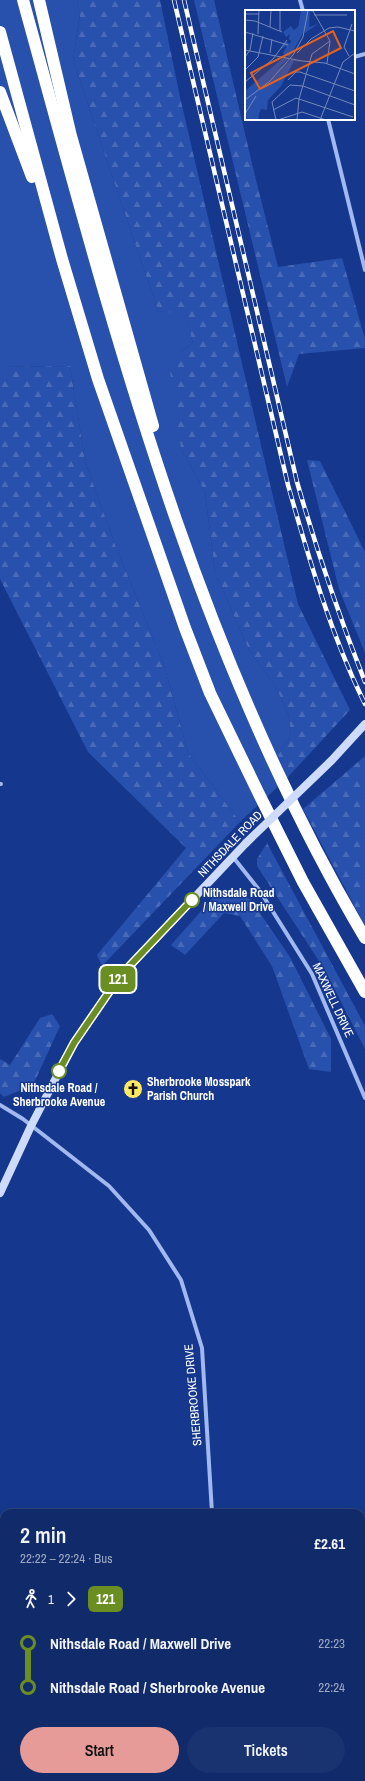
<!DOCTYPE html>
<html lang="en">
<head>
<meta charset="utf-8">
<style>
  body { margin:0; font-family:"Archivo Narrow",sans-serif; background:#193270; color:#f1f3f6; height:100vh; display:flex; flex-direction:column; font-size:15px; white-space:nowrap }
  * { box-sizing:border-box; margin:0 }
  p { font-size:13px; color:#9ca7c1 }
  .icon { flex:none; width:22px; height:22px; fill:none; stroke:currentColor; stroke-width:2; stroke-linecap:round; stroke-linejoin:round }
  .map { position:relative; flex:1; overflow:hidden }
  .drawer { position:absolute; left:0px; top:1509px; width:365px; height:272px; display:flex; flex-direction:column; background:#102a6a; border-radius:12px 12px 0 0; box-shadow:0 2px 10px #0003,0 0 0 1px #30467e }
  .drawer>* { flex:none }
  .badge { padding:0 8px; border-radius:6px; font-size:14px; line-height:26px }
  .map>.badge { position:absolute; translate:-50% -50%; box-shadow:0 0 0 2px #fff }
  .legs { display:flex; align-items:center; gap:6px; height:44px; padding:0 20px; font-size:13px }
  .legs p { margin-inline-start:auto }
  .head { display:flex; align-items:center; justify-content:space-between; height:68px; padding:0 20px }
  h1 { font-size:22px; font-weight:600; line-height:30px }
  .cta { display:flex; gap:8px; margin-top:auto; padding:8px 20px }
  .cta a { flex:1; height:46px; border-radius:24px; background:#e69b98; color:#111; font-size:16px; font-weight:600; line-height:46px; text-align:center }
  .cta a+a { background:#193270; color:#f1f3f6 }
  ul { padding:0 20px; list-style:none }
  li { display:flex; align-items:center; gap:14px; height:44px; font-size:15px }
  li i { display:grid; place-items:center; width:6px; height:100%; margin:0 5px; background:currentColor }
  li i::after { content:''; width:10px; height:10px; margin:-5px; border:3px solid; border-radius:50%; background:#102a6a }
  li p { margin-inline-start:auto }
  li:first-child i { background:linear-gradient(#0000 50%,currentColor 0) }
  li:last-child i { background:linear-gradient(currentColor 50%,#0000 0) }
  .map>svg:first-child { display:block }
  .grass { fill:#2850ad }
  .forest { fill:url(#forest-firs) }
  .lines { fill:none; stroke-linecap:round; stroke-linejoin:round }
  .street { stroke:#a1b9f0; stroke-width:4 }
  .secondary { stroke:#cfdbfb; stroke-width:8 }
  .highway { stroke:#fff; stroke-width:12 }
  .rail-casing { stroke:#fff; stroke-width:4.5 }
  .rail { stroke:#15388e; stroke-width:3; stroke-dasharray:9; stroke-linecap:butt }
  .secondary-bridge { stroke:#cfdbfb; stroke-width:8 }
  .line-1-casing { stroke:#fff; stroke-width:9 }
  .line-1 { stroke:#6b8e23; stroke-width:6 }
  .stop-1-dot { fill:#fff; stroke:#6b8e23; stroke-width:2 }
  .labels { text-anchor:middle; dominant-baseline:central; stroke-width:3; stroke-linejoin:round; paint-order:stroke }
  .street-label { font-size:12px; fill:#fff; stroke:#15388e }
  .stop-label { font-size:12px; font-weight:bold; fill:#fff; stroke:#15388e; text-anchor:start }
  .poi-label { font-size:12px; font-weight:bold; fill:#fff; stroke:#15388e; text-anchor:start }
  .inset-road { fill:none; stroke:#7388bb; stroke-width:1 }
  .view { fill:#e96118; fill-opacity:0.15; stroke:#e96118; stroke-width:2 }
  .inset-edge { fill:none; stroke:#fff; stroke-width:2 }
</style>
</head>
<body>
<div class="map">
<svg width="365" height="1781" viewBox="0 0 365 1781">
  <defs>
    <pattern id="forest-firs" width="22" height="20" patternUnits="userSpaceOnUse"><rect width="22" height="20" fill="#2850ad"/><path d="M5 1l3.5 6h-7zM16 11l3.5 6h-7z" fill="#486ab9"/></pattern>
  </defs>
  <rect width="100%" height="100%" fill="#15388e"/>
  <polygon class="grass" points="0,0 77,0 80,14 73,60 158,311 185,313 193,343 180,353 181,449 205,492 215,572 249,650 275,685 288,714 291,731 288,740 278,755 287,778 240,822 188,753 164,665 114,542 85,461 70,366 0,367"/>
  <g class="forest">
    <polygon points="77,0 160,0 180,97 298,604 350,710 287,778 278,755 288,740 291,731 288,714 275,685 249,650 215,572 205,492 181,449 170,371 180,353 193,343 185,314 158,311 73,60 80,15"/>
    <polygon points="194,0 214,0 253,168 278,267 342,258 365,339 365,348 299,354 287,387"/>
    <polygon points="70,366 85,461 114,542 164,665 188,753 240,822 102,966 97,955 186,848 88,752 0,579 0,367"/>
    <polygon points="307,460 320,461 365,552 365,653 339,589"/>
    <polygon points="365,756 365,926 303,809"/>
    <polygon points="267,843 365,1026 365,1049 325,970 257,866 257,859"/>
    <polygon points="236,889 251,900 290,957 331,1039 331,1072 309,1069 272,966 240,916 224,913 185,955 171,945 217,893"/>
    <polygon points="52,1014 60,1026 33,1085 4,1097 0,1093 0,1059 10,1065 40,1018"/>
  </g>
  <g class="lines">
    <g class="street">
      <polyline points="300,0 303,11"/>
      <polyline points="354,57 365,54"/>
      <polyline points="328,119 365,270"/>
      <polyline points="0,784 1,784"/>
      <polyline points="233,857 260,891 312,974 365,1098"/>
      <polyline points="0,1105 23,1119 109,1186 149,1230 181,1280 202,1348 212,1513"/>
      <polyline points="0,1519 4,1523"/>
      <polyline points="361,1667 365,1666"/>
    </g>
    <polyline class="secondary" points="0,1193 31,1126 74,1043 120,976 246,843"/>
    <g class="highway">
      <path d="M23,0c89,322 170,648 342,938"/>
      <polyline points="39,0 71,136 153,426"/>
      <polyline points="0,32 62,259 98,379 185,628 210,693 258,792 303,882 365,992"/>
      <polyline points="0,92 32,177"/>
    </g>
    <g class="rail-casing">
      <g id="rail">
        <path d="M174,0l114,485c21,74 43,150 77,219"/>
        <path d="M184,0l113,482c20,69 42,134 68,200"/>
      </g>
    </g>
    <use href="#rail" class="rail"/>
    <polyline class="secondary-bridge" points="246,843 332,760 365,724"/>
  </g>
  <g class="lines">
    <g class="line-1-casing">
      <polyline id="line-1" points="59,1071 74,1043 120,976 192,900"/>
    </g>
    <use href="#line-1" class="line-1"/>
  </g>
  <defs>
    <g id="church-disc" transform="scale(1)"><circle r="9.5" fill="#ffe960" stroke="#15388e"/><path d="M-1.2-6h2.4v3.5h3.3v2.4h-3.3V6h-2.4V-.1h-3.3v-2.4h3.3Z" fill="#111"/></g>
  </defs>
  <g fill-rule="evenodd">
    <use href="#church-disc" x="133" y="1089"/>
  </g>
  <g class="stop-1-dot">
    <circle cx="192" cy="900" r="7"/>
    <circle cx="59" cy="1071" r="7"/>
  </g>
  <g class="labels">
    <g class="street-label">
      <text transform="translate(230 844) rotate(-46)">NITHSDALE ROAD</text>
      <text transform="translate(333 1000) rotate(65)">MAXWELL DRIVE</text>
      <text transform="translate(193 1395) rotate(-95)">SHERBROOKE DRIVE</text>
    </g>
    <g class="stop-label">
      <text x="203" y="893">Nithsdale Road<tspan x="203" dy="14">/ Maxwell Drive</tspan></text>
      <text x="59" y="1088" text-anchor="middle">Nithsdale Road /<tspan x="59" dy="14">Sherbrooke Avenue</tspan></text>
    </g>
    <g class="poi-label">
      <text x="147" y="1082">Sherbrooke Mosspark<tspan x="147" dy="14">Parish Church</tspan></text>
    </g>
  </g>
  <g transform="translate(245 10)">
    <rect width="110" height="110" fill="#15388e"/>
    <path d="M55,15l-3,11 -3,3h-5l1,-5 -4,3 -3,-5 8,-6 3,4zM47,49l-17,19 2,7 4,1 -13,14 -4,1 -11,16 6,-3 -1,6h-13v-25l26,-22z" fill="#2850ad"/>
    <path d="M56,0h9l-1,17 9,-3 -13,9v-4l-15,28 -7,-3 4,-9 -7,5 6,-8 4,2 1,-3 -3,-3 6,1 3,-3zM39,47l5,1 -28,27 -16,10v-4zM47,49l10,3 -8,-1 -13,25 -4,-1 -2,-7zM14,90h9l-1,10 -6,-1 -2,5 -6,3 -2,-3 4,-13z" fill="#2850ad"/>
    <path class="inset-road" d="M62,0l6,1 17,30 -3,22M0,4h14M69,5h33M0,10l10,1 27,11M25,17l1,-17M35,21v-21M0,22l43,13M13,24l1,-24M0,40l57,11 23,2 30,11M25,43l2,-14M52,43l14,-14 18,-11 9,-1 17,4M104,46l-5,-9 8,-23M0,47l5,-7 3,-17M0,60l13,-13 5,-21M43,70l8,-8h4l55,19M0,72l28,-23 14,-19M0,90l25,-19 23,-26 10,-18 5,-27M28,100l23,-12 57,19M0,104l11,-18M31,110l-4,-18 18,-17 13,1 52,19M33,110l24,-8 24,8M52,110l2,-21 13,-45 18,-13M75,110l23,-58 12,-9"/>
    <path class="view" d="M88,21l8,17 -81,41 -9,-16z"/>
    <rect width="110" height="110" class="inset-edge"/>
  </g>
</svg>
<b class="badge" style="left:118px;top:979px;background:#6b8e23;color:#fff">121</b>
<section class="drawer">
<div class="head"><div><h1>2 min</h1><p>22:22 – 22:24 · Bus</p></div><b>£2.61</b></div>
<div class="legs"><svg class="icon" aria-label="walk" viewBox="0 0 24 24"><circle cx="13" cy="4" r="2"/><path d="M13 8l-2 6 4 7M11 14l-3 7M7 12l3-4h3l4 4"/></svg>1<svg class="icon" aria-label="forward" viewBox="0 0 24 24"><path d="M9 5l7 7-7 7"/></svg><b class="badge" style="background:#6b8e23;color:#fff">121</b></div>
<ul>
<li><i style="color:#6b8e23"></i><b>Nithsdale Road / Maxwell Drive</b><p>22:23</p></li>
<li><i style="color:#6b8e23"></i><b>Nithsdale Road / Sherbrooke Avenue</b><p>22:24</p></li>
</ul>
<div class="cta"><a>Start</a><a>Tickets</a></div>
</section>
</div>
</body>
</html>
